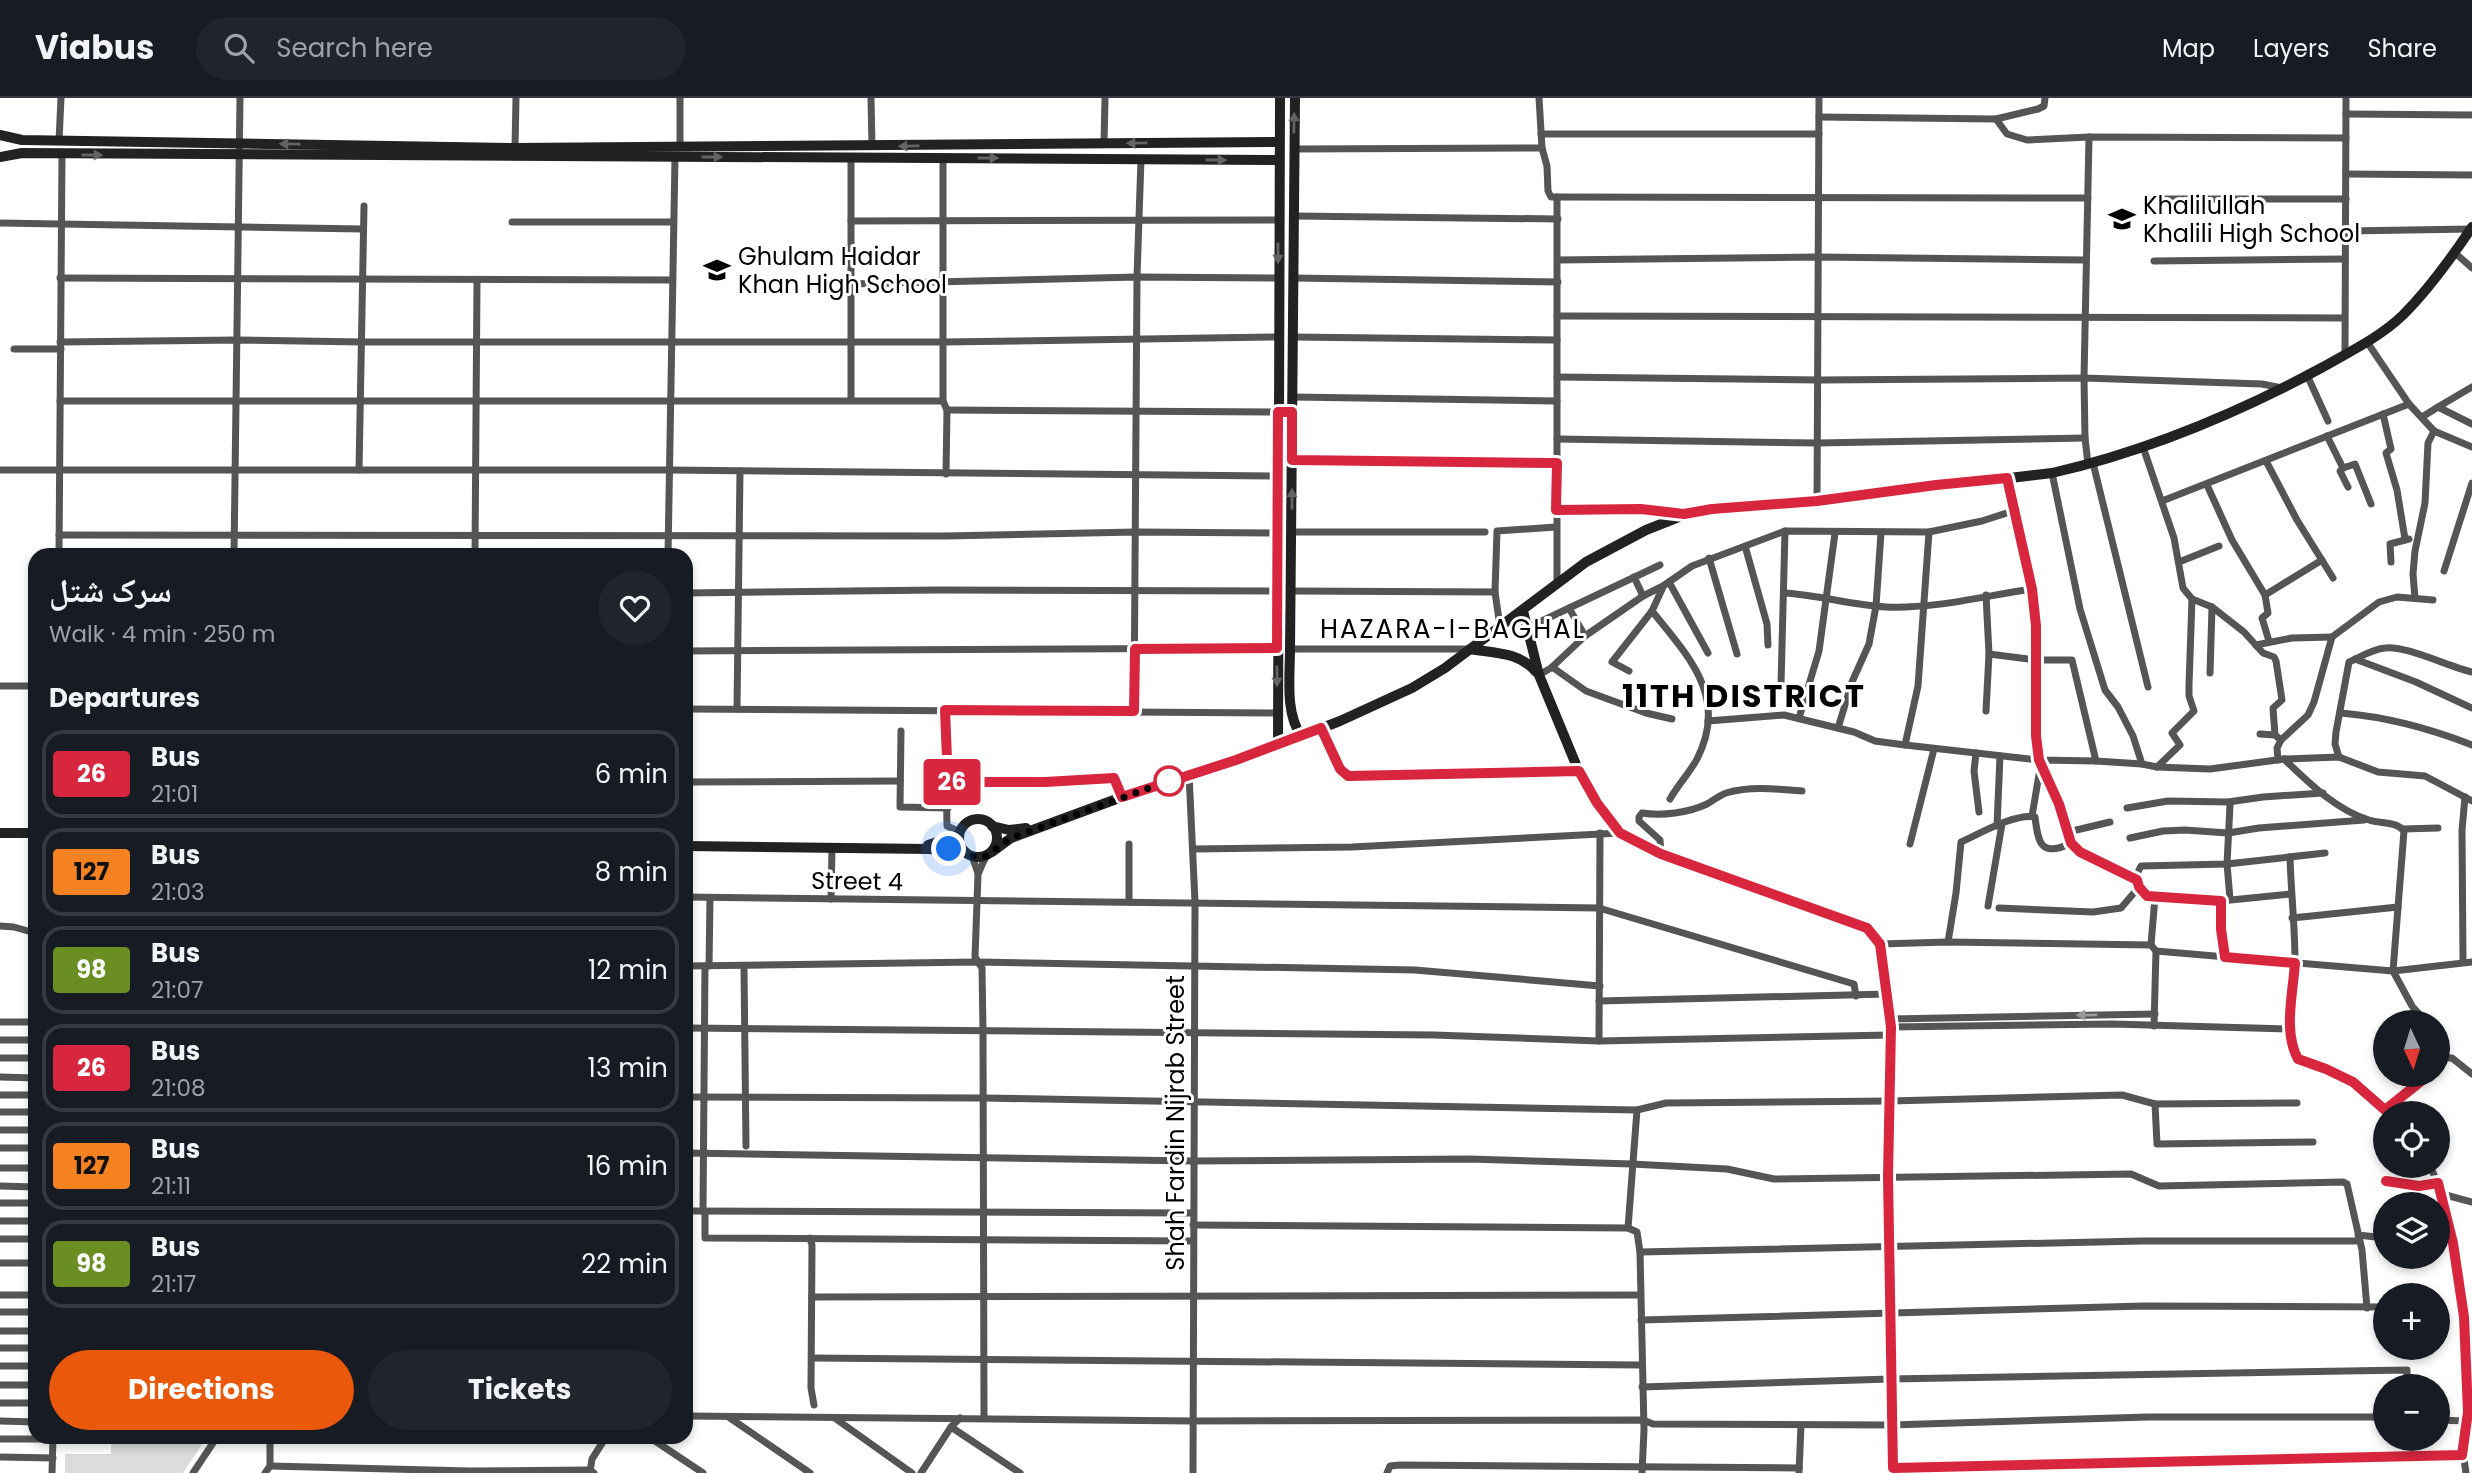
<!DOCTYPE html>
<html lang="en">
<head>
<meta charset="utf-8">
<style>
  body { margin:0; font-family:Poppins,"Noto Naskh Arabic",sans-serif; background:#20242c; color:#f1f3f6; height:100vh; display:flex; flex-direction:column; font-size:26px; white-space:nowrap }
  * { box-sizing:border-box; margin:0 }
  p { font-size:23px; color:#9ea1a6 }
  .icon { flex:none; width:38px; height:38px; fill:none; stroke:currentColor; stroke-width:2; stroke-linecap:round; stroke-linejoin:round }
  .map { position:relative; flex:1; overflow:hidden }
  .side { position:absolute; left:28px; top:450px; width:665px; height:896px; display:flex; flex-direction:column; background:#171b24; border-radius:21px; box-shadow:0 4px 10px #0003 }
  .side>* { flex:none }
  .badge { padding:0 14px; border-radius:5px; font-size:24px; line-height:46px }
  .needle { width:46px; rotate:176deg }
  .controls { position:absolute; left:2373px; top:912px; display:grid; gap:14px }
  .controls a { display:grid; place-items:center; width:77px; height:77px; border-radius:50%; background:#171b24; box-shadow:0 4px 10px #0003; font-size:35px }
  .you { position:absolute; width:35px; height:35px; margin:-18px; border:5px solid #fff; border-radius:50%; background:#1a73e8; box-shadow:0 0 0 10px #1a73e833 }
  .map>.badge { position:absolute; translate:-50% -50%; box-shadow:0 0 0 4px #fff }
  h2 { padding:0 21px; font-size:26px; line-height:63px }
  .round { display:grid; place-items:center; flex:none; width:74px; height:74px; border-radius:37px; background:#20242c }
  .summary { display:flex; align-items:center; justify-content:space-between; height:119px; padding:0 21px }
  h1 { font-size:33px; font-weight:700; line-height:52px }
  .cta { display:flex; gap:14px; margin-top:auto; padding:14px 21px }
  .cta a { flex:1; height:80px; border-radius:42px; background:#ea580c; color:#fff; font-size:28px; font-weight:700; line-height:80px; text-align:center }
  .cta a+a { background:#20242c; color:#f1f3f6 }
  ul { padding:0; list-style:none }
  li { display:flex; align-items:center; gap:21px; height:88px; margin:0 14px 10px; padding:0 7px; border:4px solid #363941; border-radius:21px }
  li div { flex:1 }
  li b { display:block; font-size:26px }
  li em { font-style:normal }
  li .badge { min-width:77px; font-weight:700; text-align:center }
  header { display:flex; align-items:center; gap:42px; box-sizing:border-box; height:98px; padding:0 35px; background:#171b24; border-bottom:2px solid #363941 }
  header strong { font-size:33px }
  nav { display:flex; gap:38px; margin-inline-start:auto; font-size:24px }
  .search { width:490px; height:63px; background:#20242c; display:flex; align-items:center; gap:18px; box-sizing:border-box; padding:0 24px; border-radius:38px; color:#9ea1a6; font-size:26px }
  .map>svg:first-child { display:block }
  .green { fill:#dcdcdc }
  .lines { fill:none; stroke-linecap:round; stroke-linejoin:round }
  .street { stroke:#555; stroke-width:7 }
  .secondary { stroke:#222; stroke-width:10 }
  .oneway { fill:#646464 }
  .oneway2 { fill:#999 }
  .line-casing { stroke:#fff; stroke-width:16 }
  .line { stroke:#d7263d; stroke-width:10 }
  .walk { stroke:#000; stroke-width:7; stroke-dasharray:0 12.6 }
  .stop-dot { fill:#fff; stroke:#d7263d; stroke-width:3.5 }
  .labels { text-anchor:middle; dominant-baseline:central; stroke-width:6; stroke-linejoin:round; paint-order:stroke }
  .poi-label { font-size:24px; fill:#000; stroke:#fff; text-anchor:start }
  .street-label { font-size:24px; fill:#000; stroke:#fff }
  .neighbourhood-label { font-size:26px; letter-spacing:2px; fill:#000; stroke:#fff }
  .district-label { font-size:32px; font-weight:bold; letter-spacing:2px; fill:#000; stroke:#fff }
</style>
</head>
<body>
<header>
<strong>Viabus</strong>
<div class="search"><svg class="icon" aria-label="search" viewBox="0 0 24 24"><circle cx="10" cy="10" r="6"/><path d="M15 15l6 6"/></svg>Search here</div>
<nav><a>Map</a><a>Layers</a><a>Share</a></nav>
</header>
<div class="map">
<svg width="2472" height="1375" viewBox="0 0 2472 1375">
  <rect width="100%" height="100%" fill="#fff"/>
  <polygon class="green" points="111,1339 207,1339 183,1375 65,1375 65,1356 111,1356"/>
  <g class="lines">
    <g class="street">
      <polyline points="680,0 680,48"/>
      <polyline points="871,0 872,48"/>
      <polyline points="1539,0 1542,50 1547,68 1548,93 1551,99 1557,99 1557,485"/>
      <polyline points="2346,16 2472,17"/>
      <polyline points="1819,19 1996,21 2038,11 2044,8 2045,0"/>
      <polyline points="1996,21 2007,36 2027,42 2089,39 2346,40"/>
      <polyline points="1541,36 1819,36"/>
      <polyline points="59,43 61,0"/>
      <polyline points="1104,46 1105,0"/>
      <polyline points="515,50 516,0"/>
      <polyline points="1294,51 1542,50"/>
      <polyline points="851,59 851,302"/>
      <polyline points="943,60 943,303 947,312 946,376"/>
      <polyline points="2346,76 2472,77"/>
      <polyline points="1557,99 2088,100"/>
      <polyline points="2165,101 2346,101"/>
      <polyline points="1294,118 1558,121"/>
      <polyline points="851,123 1278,122"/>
      <polyline points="512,124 673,124"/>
      <polyline points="0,125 363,131"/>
      <polyline points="2346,133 2471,131"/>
      <polyline points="2455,155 2472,170"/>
      <polyline points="1558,162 1818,159 2086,162"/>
      <polyline points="2154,163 2345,161"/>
      <polyline points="60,180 672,182"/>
      <polyline points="1293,180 1558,184"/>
      <polyline points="850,186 1137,179 1278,180"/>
      <polyline points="1557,218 2344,220"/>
      <polyline points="1293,239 1557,242"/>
      <polyline points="60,244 237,242 363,244 943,244 1278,239"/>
      <polyline points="2367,244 2409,306 2434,333 2472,349"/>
      <polyline points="14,251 61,251"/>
      <polyline points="2345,257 2346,0"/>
      <polyline points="2307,277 2328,323"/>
      <polyline points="1557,279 1819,282 2084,280 2262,286 2282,290"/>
      <polyline points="1293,299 1557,303"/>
      <polyline points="60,303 943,303"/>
      <polyline points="2438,309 2472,289"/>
      <polyline points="947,312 1292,314"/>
      <polyline points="2383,316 2391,351 2386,355 2397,392 2405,441"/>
      <polyline points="2422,319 2438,309 2472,326"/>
      <polyline points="2327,338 2343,370 2340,373 2348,389"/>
      <polyline points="1557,341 1818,345 2085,340"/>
      <polyline points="2143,349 2174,440 2183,490 2192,501 2212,509 2244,534 2263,555 2274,559 2276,563 2282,602 2273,610 2275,637 2281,642"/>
      <polyline points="1292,362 1557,365"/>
      <polyline points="2266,363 2297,422 2333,480"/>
      <polyline points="2093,365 2148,589"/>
      <polyline points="2088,366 2085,340 2084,280 2089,39"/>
      <polyline points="2343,370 2355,366 2371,406"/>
      <polyline points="0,372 669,372 1278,378"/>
      <polyline points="359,372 364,108"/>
      <polyline points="2052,375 2080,511 2105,592 2118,609 2133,638 2142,666"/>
      <polyline points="2007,380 2032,491 2036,528 2036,638 2039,662 2059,706 2071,745 2080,754 2137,782 2139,789 2147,798 2221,803 2291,796"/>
      <polyline points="2207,387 2232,442 2265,497 2268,515 2262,520 2269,543"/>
      <polyline points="1817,403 1819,0"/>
      <polyline points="2162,403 2409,306"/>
      <polyline points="1556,412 1641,411 1683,416"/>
      <polyline points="1292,434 1485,434"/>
      <polyline points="59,437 946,438 1135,434 1277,435"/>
      <polyline points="1745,448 1767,526 1768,547"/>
      <polyline points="59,457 62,57"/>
      <polyline points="234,457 240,0"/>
      <polyline points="475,457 477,183"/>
      <polyline points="668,457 675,59"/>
      <polyline points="1709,460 1737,556"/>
      <polyline points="2179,464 2219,448"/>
      <polyline points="2391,464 2390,446 2409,441"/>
      <polyline points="2444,473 2472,385"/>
      <polyline points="1634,479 1643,498"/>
      <polyline points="1669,484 1708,555"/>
      <polyline points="1291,493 1495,494"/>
      <polyline points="686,495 938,492 1277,493"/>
      <path d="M1784,495c35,2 67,12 102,14 49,2 97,-11 146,-18"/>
      <polyline points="2265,497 2322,462"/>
      <polyline points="2415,500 2413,476 2415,453 2425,405 2428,345 2434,333"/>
      <polyline points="1569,510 1585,538"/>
      <path d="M1652,513c36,45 77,86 45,148 -7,13 -19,26 -27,40"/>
      <polyline points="1500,529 1495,494 1497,433 1556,429"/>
      <polyline points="1527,530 1660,467"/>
      <polyline points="2256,547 2292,540 2332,539"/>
      <polyline points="1290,551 1469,551"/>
      <polyline points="686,553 1277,550"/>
      <polyline points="1989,556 2036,562 2072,562 2096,663"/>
      <polyline points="2355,561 2416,584 2472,610"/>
      <polyline points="1552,569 1586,593 1646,615 1672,621"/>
      <polyline points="1629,573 1612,564 1652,513 1663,489"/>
      <polyline points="2210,575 2212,509"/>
      <polyline points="1539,577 1551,570 1585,538 1643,498 1663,488 1692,468 1785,433 1929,434 1982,423 2013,413"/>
      <polyline points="1781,586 1785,433"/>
      <polyline points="0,588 35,588"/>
      <polyline points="686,611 1277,615"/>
      <polyline points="737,611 740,373"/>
      <polyline points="945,612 947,728 960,734"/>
      <polyline points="1134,613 1137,179 1141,61"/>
      <polyline points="1986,613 1989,556 1986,497"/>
      <path d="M2341,615c47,4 88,15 131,32"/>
      <polyline points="1799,620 1819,553 1835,435"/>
      <polyline points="1708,623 1784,617 1854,634 1875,643 1905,647 2039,662 2096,663 2142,666 2157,669 2210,671 2284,661 2339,659 2378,674 2425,678 2472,703"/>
      <polyline points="1321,630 1340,671 1347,678 1579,673"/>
      <polyline points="1838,630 1852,584 1869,546 1876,508 1881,435"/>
      <polyline points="901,633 900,709 948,710"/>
      <polyline points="2260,636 2275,637"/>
      <polyline points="1905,647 1918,588 1929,434"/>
      <polyline points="1976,655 1974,673 1979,714"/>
      <path d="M2339,659l-4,-13 1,-12 13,-70c12,-5 23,-13 36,-14 21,-3 64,19 87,24"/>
      <path d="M2284,661c24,23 52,51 85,61 12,4 27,1 35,11l-11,140 19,35 14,16"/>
      <polyline points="2278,662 2277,650 2281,642 2308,617 2314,604 2332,539 2379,504 2397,499 2433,502"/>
      <polyline points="2157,669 2180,647 2172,635 2194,613 2189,598 2189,587 2192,501"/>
      <polyline points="1189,676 1195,804 1193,1375"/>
      <polyline points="686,684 900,683"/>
      <polyline points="948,684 1045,684 1114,680 1122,699"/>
      <polyline points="2228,704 2263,699 2323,695"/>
      <polyline points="2127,710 2168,703 2228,704 2230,707 2227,766 2230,801"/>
      <polyline points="2032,718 2041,665"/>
      <polyline points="1997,728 2000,658"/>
      <polyline points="2403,731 2438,730"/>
      <polyline points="2068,734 2110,724"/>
      <polyline points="2130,740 2163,733 2185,732 2228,735 2259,730 2364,722"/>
      <polyline points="1129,746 1129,804"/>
      <polyline points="1910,746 1934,651"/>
      <polyline points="1194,751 1352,749 1620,735"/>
      <path d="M1661,756l-1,-14 -21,-19v-4l3,-4c20,3 46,0 65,-9 6,-3 11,-8 19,-11 25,-7 51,-4 76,-2"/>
      <polyline points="972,758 978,775"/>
      <path d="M2290,759c1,35 5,70 5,104 1,32 -14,69 3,98 42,14 58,24 90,54"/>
      <polyline points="2137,782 2138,774 2141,768 2227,766 2325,755"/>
      <polyline points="686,799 1599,810 1854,886 1856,898"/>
      <polyline points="831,801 832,750"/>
      <polyline points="2221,803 2221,831 2225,859"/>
      <polyline points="1988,808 2002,726"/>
      <polyline points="1999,810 2093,814 2121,810 2139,789"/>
      <polyline points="2292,820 2398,809"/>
      <polyline points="0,828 14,829 35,835"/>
      <path d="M1948,844l8,-49 5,-51c18,-8 54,-29 74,-25 3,26 6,41 36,26"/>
      <polyline points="1880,846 1948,844 2151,847 2156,853 2393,873 2472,864"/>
      <polyline points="2151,847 2155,799"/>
      <polyline points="2463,864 2462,732 2465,699"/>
      <polyline points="686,868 977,864 1415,872 1600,888"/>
      <polyline points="709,868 710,800"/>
      <polyline points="744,869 746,1048"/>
      <polyline points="1599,903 1888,896"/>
      <polyline points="1890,921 2155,916"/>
      <polyline points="0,924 35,924"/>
      <polyline points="2154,928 2156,853"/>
      <polyline points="1891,929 2113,926 2290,931"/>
      <polyline points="686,930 1434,937 1599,943 1890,937"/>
      <polyline points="0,942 35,942"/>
      <polyline points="1599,943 1600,735"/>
      <polyline points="2438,945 2440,948 2438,963"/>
      <polyline points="0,960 35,960"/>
      <polyline points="2438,960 2452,960 2472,976"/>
      <polyline points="0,979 35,980"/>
      <polyline points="0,997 35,997"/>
      <polyline points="686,999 984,1000 1637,1012 1666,1005 1890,1003 2122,997 2155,1006 2297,1005"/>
      <polyline points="2155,1006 2157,1046 2313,1044"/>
      <polyline points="2385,1012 2430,976"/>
      <polyline points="0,1014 35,1014"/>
      <polyline points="0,1032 35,1032"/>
      <polyline points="0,1050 35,1050"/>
      <polyline points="686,1055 1193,1063 1469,1061 1632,1066 1727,1071 1774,1081 2131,1076 2159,1088 2343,1084 2347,1086 2362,1152 2367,1210"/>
      <path d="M2430,1068c35,72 33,165 37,243 1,6 -2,10 -2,16 -3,17 -2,32 1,48"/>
      <polyline points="0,1070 35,1070"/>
      <polyline points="2386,1083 2419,1088 2438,1085"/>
      <polyline points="0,1088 35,1089"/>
      <polyline points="2442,1096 2472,1104"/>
      <polyline points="0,1105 35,1105"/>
      <polyline points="686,1113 1193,1115"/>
      <polyline points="703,1113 705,868"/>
      <polyline points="705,1113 705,1140 1193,1143"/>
      <polyline points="0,1123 35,1123"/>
      <polyline points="1193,1127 1628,1130 1637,1134 1640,1154 1644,1332 1642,1375"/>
      <polyline points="1628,1130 1637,1012"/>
      <polyline points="2358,1137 2385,1140"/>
      <polyline points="810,1140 812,1147 811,1290 814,1307"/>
      <polyline points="0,1141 35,1141"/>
      <polyline points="2438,1144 2453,1145"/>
      <polyline points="1640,1154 2141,1143 2359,1143"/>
      <polyline points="0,1165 35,1165"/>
      <polyline points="0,1197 35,1197"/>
      <polyline points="812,1199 1640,1197"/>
      <polyline points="0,1214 35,1214"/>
      <polyline points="1641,1222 2144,1208 2385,1209"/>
      <polyline points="0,1233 35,1233"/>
      <polyline points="0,1250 35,1250"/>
      <polyline points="812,1260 1641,1267"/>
      <polyline points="0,1268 35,1268"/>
      <polyline points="0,1287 35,1287"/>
      <polyline points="1642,1289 1890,1281 2407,1272 2407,1288"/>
      <polyline points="0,1305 35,1305"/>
      <polyline points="686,1318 1193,1323 1643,1322 1653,1326 1891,1327 2148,1319 2385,1319"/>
      <polyline points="730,1320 810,1375"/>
      <polyline points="984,1320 983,932 982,870 975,859 978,776 986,758"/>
      <polyline points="836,1321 912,1375"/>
      <polyline points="2438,1322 2465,1323"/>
      <polyline points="0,1323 35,1324"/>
      <polyline points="951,1329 1020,1375"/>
      <polyline points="649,1339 703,1375"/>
      <polyline points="0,1341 53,1341"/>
      <polyline points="0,1359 53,1360"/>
      <polyline points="270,1368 470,1373 590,1372 594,1375"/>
      <polyline points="1893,1370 2462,1357"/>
      <polyline points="590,1374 592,1361 606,1339"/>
      <polyline points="52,1375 53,1339"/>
      <polyline points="193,1375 217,1339"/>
      <polyline points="265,1375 270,1368 270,1339"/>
      <polyline points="921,1375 951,1329 960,1320"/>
      <polyline points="1387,1375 1390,1368 1400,1367 1799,1370"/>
      <polyline points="1799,1375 1801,1327"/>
    </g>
    <g class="secondary">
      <path d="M1295,0l-5,551c0,29 -5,63 11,87"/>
      <polyline points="0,37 22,42 515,50 1278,44"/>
      <polyline points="0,59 22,55 1278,62"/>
      <polyline points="1523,513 1539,577 1577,669 1597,705 1620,735 1661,756 1867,830 1880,846 1891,929 1888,1078 1893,1375"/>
      <path d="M1470,551c24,4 50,3 66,23"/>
      <polyline points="1278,646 1280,0"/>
      <circle cx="978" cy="740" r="19"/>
      <polyline points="992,728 1009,732 1026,730"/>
      <polyline points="0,735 35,735"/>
      <polyline points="928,747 959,737"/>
      <polyline points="686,748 929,751 966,755"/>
      <path d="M992,754l19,-14 111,-41 179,-61 39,-15 72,-33 33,-20 141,-106 60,-32 38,-15 27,-6 106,-8 235,-28c95,-22 186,-60 271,-106 28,-16 57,-30 80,-52 26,-26 49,-58 69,-88"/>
    </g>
  </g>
  <defs><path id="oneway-solid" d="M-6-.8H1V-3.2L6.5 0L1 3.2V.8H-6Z" transform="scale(1.75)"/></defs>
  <g class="oneway">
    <use href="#oneway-solid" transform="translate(1294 25) rotate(-89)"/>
    <use href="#oneway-solid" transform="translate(1137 45) rotate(179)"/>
    <use href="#oneway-solid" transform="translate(290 46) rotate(-179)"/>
    <use href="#oneway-solid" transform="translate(909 48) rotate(179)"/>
    <use href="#oneway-solid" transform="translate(92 57)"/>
    <use href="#oneway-solid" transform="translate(712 59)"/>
    <use href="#oneway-solid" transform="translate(988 60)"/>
    <use href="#oneway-solid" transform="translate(1216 62)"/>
    <use href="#oneway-solid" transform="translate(1278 155) rotate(90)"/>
    <use href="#oneway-solid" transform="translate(1292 401) rotate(-90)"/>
    <use href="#oneway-solid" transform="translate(1277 578) rotate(90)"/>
  </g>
  <use class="oneway2" href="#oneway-solid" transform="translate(2087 917) rotate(179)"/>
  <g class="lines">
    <g class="line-casing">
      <path id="line" d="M2386,1083l33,5 19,-3 15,60 11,74 4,95 -6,43 -569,13 -5,-292 3,-149 -11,-83 -13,-16 -206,-74 -41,-21 -23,-30 -18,-32 -231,5 -8,-7 -19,-41 -85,32 -114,37 -8,-19 -69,4h-97l-3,-72 189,1 1,-62 142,-1 1,-236h14v48l265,3 -1,47 85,-1 43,5 28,-5 105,-8 119,-16 71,-7 25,111 4,37v110l3,24 20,44 12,39 9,9 57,28 2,7 8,9 74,5v28l4,28 70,6c-2,30 -12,69 3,96l28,10 27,13 32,28 45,-36"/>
    </g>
    <use href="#line" class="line"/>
    <polyline class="walk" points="949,751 972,758 986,758 1011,740 1177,680 1169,683"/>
  </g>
  <defs>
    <g id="school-bare" transform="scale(2.1)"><path d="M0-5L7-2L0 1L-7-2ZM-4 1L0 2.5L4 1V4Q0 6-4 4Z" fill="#000" stroke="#fff" stroke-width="2.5" paint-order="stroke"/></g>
  </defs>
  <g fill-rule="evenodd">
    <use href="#school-bare" x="2122" y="121"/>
    <use href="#school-bare" x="717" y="172"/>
  </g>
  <circle class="stop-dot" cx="1169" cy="683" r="14"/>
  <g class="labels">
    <g class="poi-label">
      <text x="2143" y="107">Khalilullah<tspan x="2143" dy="28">Khalili High School</tspan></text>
      <text x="738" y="158">Ghulam Haidar<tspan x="738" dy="28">Khan High School</tspan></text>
    </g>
    <g class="street-label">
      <text transform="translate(857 783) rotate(1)">Street 4</text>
      <text transform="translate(1175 1025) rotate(-90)">Shah Fardin Nijrab Street</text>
    </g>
    <g class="neighbourhood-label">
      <text x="1453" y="531">HAZARA-I-BAGHAL</text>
    </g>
    <g class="district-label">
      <text x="1744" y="597">11TH DISTRICT</text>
    </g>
  </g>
</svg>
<div class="controls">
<a><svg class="needle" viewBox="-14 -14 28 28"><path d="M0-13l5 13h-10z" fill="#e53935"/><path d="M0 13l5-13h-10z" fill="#9ea1a6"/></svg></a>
<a><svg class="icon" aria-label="locate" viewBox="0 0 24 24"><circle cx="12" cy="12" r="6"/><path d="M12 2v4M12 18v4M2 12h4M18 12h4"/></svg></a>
<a><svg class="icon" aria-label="layers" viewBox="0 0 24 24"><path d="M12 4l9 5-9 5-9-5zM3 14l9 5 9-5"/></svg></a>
<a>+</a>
<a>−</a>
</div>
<div class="you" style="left:949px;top:751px"></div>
<b class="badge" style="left:952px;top:684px;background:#d7263d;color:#fff">26</b>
<section class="side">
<div class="summary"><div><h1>سرک شتل</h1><p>Walk · 4 min · 250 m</p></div><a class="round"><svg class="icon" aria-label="heart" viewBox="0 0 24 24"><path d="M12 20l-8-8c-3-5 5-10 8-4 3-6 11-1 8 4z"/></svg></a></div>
<h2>Departures</h2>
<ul>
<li><span class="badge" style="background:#d7263d;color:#fff">26</span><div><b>Bus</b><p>21:01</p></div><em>6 min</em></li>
<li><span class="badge" style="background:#f58220;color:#111">127</span><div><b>Bus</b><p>21:03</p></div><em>8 min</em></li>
<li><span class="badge" style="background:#6b8e23;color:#fff">98</span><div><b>Bus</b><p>21:07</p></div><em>12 min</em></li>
<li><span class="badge" style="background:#d7263d;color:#fff">26</span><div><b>Bus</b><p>21:08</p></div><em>13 min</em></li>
<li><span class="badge" style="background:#f58220;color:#111">127</span><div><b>Bus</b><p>21:11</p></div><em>16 min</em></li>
<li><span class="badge" style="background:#6b8e23;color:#fff">98</span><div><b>Bus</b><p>21:17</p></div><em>22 min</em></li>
</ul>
<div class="cta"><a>Directions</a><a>Tickets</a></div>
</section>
</div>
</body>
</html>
